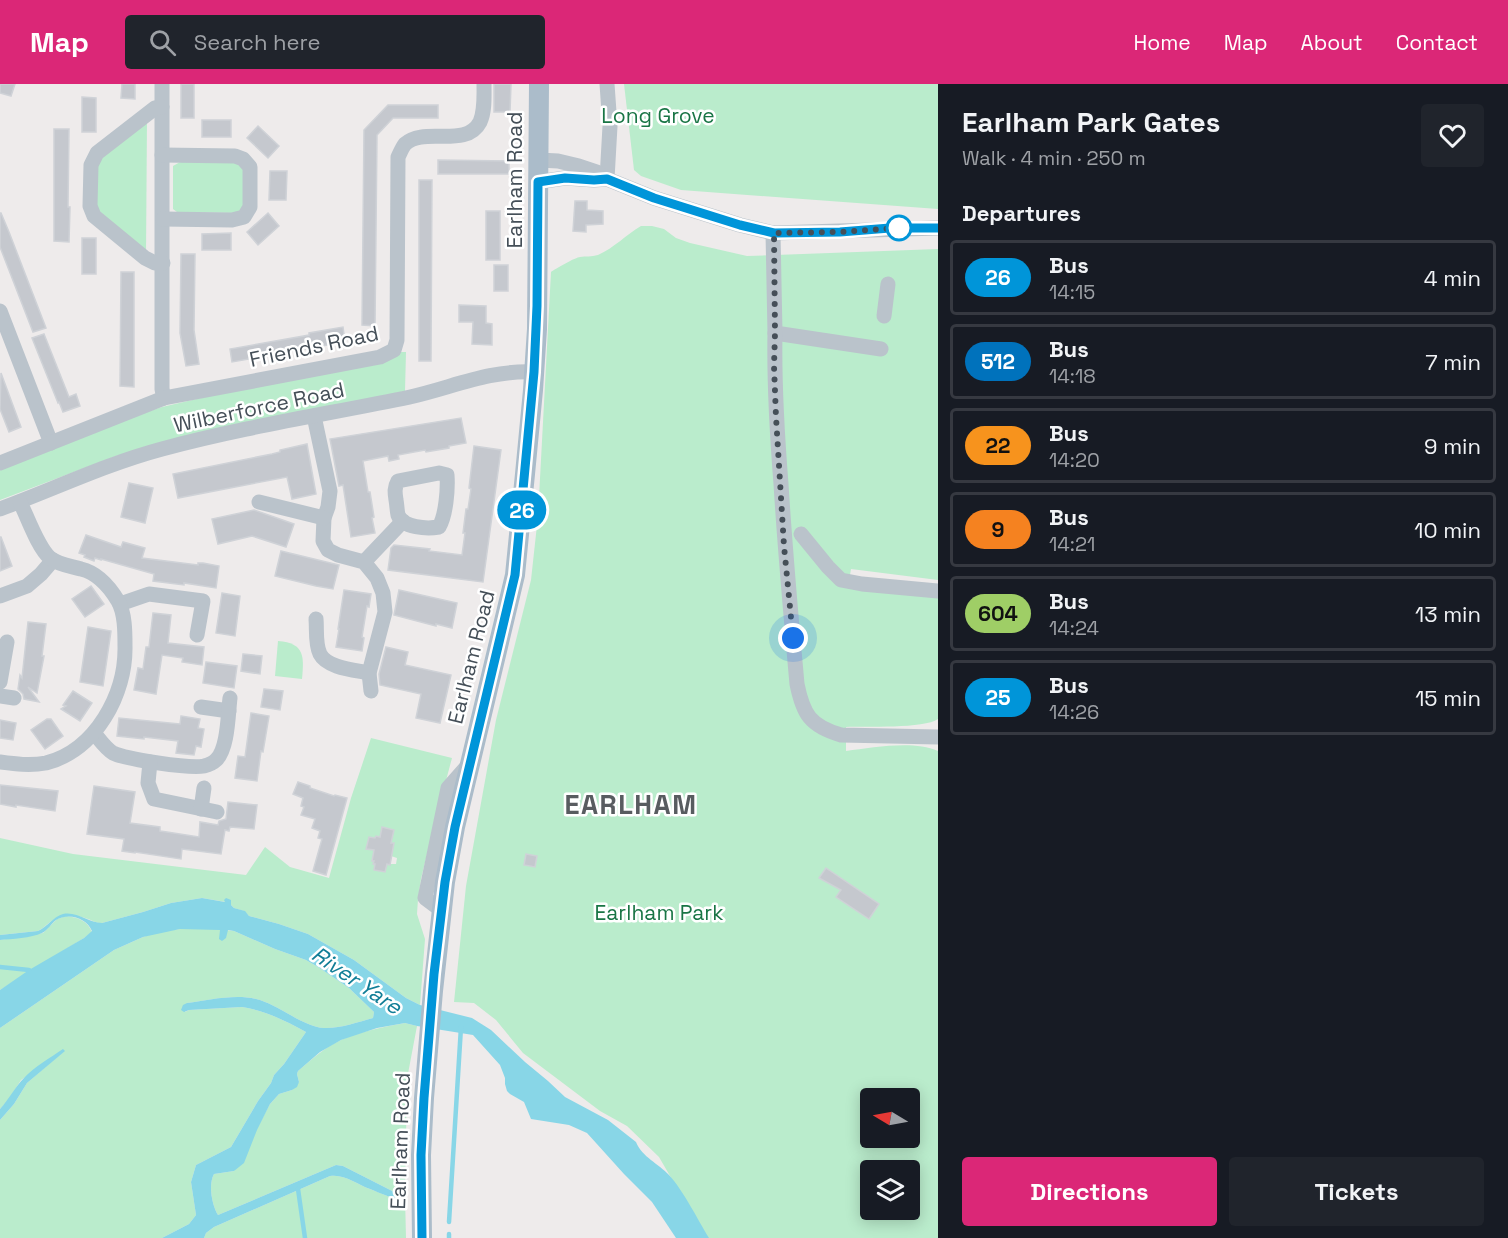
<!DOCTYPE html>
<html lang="en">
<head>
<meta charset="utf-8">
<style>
  body { margin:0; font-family:"Space Grotesk",sans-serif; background:#20242c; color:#f1f3f6; height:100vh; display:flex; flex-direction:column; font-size:22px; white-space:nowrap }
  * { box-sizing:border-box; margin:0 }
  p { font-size:20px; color:#9ea1a6 }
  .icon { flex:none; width:33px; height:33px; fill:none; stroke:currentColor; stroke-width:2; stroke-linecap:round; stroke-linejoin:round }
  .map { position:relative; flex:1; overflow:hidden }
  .drawer { display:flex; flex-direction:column; background:#171b24; width:570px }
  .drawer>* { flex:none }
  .badge { padding:0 12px; border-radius:20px; font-size:21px; line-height:39px }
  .needle { width:39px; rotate:280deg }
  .controls { position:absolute; left:860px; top:1004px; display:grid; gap:12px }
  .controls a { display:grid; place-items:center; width:60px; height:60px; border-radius:6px; background:#171b24; box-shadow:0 3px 15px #0003; font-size:30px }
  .you { position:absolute; width:30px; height:30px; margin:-15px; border:4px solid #fff; border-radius:50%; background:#1a73e8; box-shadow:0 0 0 9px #1a73e833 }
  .map>.badge { position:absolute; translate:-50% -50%; box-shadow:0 0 0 3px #fff }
  h2 { padding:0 24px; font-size:22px; line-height:54px }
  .round { display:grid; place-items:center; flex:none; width:63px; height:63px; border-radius:6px; background:#20242c }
  .summary { display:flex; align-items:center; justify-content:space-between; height:102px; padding:0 24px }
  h1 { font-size:28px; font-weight:800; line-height:45px }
  .cta { display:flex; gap:12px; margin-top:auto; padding:12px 24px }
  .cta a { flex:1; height:69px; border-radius:6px; background:#db2777; color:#fff; font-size:24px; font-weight:800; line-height:69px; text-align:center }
  .cta a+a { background:#20242c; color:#f1f3f6 }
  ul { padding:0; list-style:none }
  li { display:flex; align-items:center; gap:18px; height:75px; margin:0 12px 9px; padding:0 12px; border:3px solid #363941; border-radius:6px }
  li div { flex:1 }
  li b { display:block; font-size:22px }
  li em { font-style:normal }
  li .badge { min-width:66px; font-weight:700; text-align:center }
  header { display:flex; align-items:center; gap:36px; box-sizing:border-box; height:84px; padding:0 30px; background:#db2777; color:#fff }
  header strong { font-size:28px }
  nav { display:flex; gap:33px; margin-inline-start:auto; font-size:21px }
  .search { width:420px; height:54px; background:#20242c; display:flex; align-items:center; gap:15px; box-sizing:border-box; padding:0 21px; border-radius:6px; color:#9ea1a6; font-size:22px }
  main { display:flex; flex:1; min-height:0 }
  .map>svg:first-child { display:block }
  .green { fill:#baeccc; fill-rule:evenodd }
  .water { fill:#88d6e7 }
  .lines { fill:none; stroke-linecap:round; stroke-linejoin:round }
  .stream { stroke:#88d6e7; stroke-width:4.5 }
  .building { fill:#c5c8ce; stroke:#cfd2d7; stroke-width:1.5 }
  .minor { stroke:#bac3cb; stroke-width:15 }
  .major { stroke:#abbcca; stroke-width:20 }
  .line-casing { stroke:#fff; stroke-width:14 }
  .line { stroke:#0095d9; stroke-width:9 }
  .walk { stroke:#454f58; stroke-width:6; stroke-dasharray:0 10.8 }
  .stop-dot { fill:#fff; stroke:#0095d9; stroke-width:3 }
  .labels { text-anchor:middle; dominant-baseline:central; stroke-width:5; stroke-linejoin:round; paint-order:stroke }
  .park-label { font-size:21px; fill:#197545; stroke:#fff }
  .street-label { font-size:21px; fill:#454f58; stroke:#fff }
  .water-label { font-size:22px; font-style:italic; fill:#117e97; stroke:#fff }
  .district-label { font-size:27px; font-weight:bold; letter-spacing:1.5px; fill:#585c60; stroke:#fff }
</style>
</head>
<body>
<header>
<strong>Map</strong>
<div class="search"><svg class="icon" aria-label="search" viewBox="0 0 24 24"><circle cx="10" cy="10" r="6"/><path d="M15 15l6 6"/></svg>Search here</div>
<nav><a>Home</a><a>Map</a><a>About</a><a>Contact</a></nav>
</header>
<main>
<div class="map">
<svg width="938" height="1154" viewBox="0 0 938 1154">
  <rect width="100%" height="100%" fill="#eeebeb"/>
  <g class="green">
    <polygon points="624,0 938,0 938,125 681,106 641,92 634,86"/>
    <polygon points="147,35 146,171 95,123 95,83 100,74"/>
    <polygon points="182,77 236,78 244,86 245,120 238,129 177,128 173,125 173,82"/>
    <path d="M641,142h11l12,3 12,9 14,5 57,13 191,-7v331l-87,-11 -3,18 90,10v122c-14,10 -72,7 -92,8v24c27,-3 66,-11 92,0v487h-232l-47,-81 -32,-31 -27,-15 -77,-58 -27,-33 -22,-17 -20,-1 12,-116 30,-166 35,-140 7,-64 13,-244c4,-3 25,-15 29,-15 6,-1 11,0 18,-2 16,-7 29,-21 43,-29zM870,1014h39v39h-39zM870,1086h39v39h-39z"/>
    <polygon points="399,268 406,268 405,307 116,372 0,416 0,386 138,331 162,323"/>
    <path d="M278,557c27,2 26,16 24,38l-27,-3z"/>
    <path d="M371,654l81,20 -20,75 -11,46 -3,20 -1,15 8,25 -5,66 -14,-7 -52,-38 -46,-26 -29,-10 -30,-8 -5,-5 -10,-3 -3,-3 -5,-3 -24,-4 -31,5 -28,9 -41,11c-7,0 -8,-2 -14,-4 -10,-4 -19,-5 -29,-2 -8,2 -13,10 -21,14l-38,4v-97l73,16 173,21 19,-28 25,20 39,11 22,-80zM382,743l12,3 -3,13h2l-2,13 6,2 -1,6h-9l-2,8 -11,-2 1,-6h-2l1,-3h-2l2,-11 -7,-2 2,-11 6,1 1,-2 4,1z"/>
    <path d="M66,832c11,1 22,5 26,16l-8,6 -84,52v-50l43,-7 14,-14z"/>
    <path d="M207,844l27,3 41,18 31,11 12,7 31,21 25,24 -1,6c-15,4 -34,11 -50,10 -20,-2 -42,-21 -63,-28 -22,-7 -50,0 -73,3l-2,9 4,-2 53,-3c22,3 44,14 64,25l-22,32 -10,11 -3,8 -13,18 -27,46 -35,18 -5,17 5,33 -7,9 -27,14h-162v-118l14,-16 13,-21 37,-32 -43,29 -12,19 -9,10v-81l114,-78 29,-13 15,-5 22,-3z"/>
    <path d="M405,939l12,3 -10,53 -2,117 1,42h-202l2,-5 8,-6 116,-51c15,-2 26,8 40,13 9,4 18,7 28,11l4,-4 -59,-30 -7,-1 -118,50c-6,-10 -10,-30 -4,-41l20,-3 36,-67 9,-10 13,-4 7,-8 -2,-8 1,-3c13,-11 27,-24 43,-31 20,-9 43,-13 64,-17z"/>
  </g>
  <g class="water">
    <path d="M202,814l23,4 -1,-2 2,-2 5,2v5l3,3 11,3 4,5 30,8 29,10 46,26 52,38 14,7 52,13 19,12 34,32 23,19 17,16 43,23 28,22c6,15 23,22 33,33 14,15 29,45 40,63h-33l-24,-36 -28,-28 -37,-41 -18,-8 -38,-6 -7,-17 -14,-8 -3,-3 -2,-7v-6l-5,-13 -27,-30 -56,-9 -12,-3 -28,5 -36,12 -21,12 -22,19 -1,3 2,8 -2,5 -5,3 -13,4 -9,10 -13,26 -13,33 -10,8 -20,3c-6,11 -2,31 4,41l118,-50 7,1 59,30 1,2 -2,2c-10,-2 -21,-7 -31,-11 -14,-5 -25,-15 -40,-13l-116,51 -8,6 -2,5h-42l27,-14 7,-9 -5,-33 5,-17 35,-18 27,-46 13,-18 3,-8 10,-11 22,-32c-20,-11 -42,-22 -64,-25l-53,3 -5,2 -3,-2 2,-5 4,-2c23,-3 50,-10 73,-3 21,7 43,26 63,28 16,1 35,-6 50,-10l1,-6 -25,-24 -31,-21 -12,-7 -31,-11 -41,-18 -6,-1 -2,8 -4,3 -3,-2 1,-9 -40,-1 -37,8 -29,13 -114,78v-38l29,-20 55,-32 8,-7c-5,-13 -24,-19 -36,-11 -5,4 -8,10 -14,13 -11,5 -30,6 -42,7v-5l38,-4c9,-4 16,-15 25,-17 14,-3 26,9 39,9l41,-11 28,-9z"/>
    <path d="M63,965l2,2 -38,32 -13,21 -14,16v-11c9,-10 15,-22 24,-31 11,-12 26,-20 39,-29z"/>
  </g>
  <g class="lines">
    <g class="stream">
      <polyline points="0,883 29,886"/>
      <polyline points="298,1105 305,1154"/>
      <polyline points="449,1138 461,943"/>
      <polyline points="449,1150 449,1154"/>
    </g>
  </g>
  <g class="building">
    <polygon points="0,0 15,0 11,12 0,9"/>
    <polygon points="122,0 135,0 135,15 121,14"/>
    <rect x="181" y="0" width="13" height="34"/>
    <polygon points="494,0 511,0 510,28 494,28"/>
    <polygon points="82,13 96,14 96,48 82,48"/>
    <polygon points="388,21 438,21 438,34 393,34 377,51 375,242 362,241 364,46"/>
    <rect x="202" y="36" width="29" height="17"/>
    <polygon points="258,42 279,62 268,74 247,54"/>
    <polygon points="54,45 69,45 68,123 70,123 69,158 54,157"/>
    <polygon points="438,76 509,77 509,90 438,90"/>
    <polygon points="270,87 287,87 286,116 269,116"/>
    <polygon points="419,96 432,96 431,277 419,277"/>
    <polygon points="575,117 587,117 587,126 603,127 603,140 586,141 586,148 573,147"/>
    <rect x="486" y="127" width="14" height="49"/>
    <polygon points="0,129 1,129 9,148 46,244 33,248 0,163"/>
    <polygon points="268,129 279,142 258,161 247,148"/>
    <polygon points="231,149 231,166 202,166 202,150"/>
    <rect x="82" y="154" width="14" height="36"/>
    <polygon points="181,170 195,170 194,246 199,280 186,282 180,249"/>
    <rect x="494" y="181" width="14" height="26"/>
    <polygon points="121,188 134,188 134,303 120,302"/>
    <polygon points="459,221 486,222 486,239 492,240 492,261 472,260 473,238 459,238"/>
    <polygon points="343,243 345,258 232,278 230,265 309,251 309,249"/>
    <polygon points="44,250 69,313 76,310 80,322 63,328 59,318 58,319 32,254"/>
    <polygon points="1,289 21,343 9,348 0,325"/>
    <polygon points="461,334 466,359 449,362 449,364 426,368 425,366 398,371 399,375 389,377 388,372 363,377 368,408 370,408 374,433 372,434 375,449 351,453 343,401 339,402 330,355"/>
    <polygon points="307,360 316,410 292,415 287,393 178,414 173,390 272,370 280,368 280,366"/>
    <polygon points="474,362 501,366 483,498 388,486 391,464 394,461 430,465 429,467 462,471 465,449 463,449 466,425 468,425 471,405 469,404"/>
    <polygon points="129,399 153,404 145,439 121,433"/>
    <polygon points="254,426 294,440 286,463 252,452 218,460 212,435"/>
    <polygon points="86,451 121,463 123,458 145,464 142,474 198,481 198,479 203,479 219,482 216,504 184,499 184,501 153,497 154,490 101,475 101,476 95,474 94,477 84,473 85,471 79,469"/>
    <polygon points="0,453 1,453 12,482 0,487"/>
    <polygon points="281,467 339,481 333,505 316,502 275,492"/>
    <polygon points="91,502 104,520 85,533 72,515"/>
    <polygon points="344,506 371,510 369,523 367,522 362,553 364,554 362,567 336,563 339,545 338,545"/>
    <polygon points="399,506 457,519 452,544 436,540 436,542 394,531"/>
    <polygon points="222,509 240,512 235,552 216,549"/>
    <polygon points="153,529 171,531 168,559 204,563 202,581 182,578 183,574 162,571 156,610 134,606 138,584 143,585 146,563 149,563"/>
    <polygon points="28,538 46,540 42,572 44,572 37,609 28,603 39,618 24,615 23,610 18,605 20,591 22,594"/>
    <polygon points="88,543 111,547 103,602 80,598"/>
    <polygon points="386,563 408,568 405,581 451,591 440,639 416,634 421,610 380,601 379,590"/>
    <polygon points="243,570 262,572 260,590 241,587"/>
    <polygon points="206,578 237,582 234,604 203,599"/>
    <polygon points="264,605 283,607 280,626 261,623"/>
    <polygon points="73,607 92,619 80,637 61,625 66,622 63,621"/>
    <polygon points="251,629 269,632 263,668 261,667 257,697 235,694 238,672 245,673"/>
    <polygon points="181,632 200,635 198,644 204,645 201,663 196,662 194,671 176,669 178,657 144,653 144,655 117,652 119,634 180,640"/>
    <polygon points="47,635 51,635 63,652 45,665 31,646"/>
    <polygon points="0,636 16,639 13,656 0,654"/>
    <polygon points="298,698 310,702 310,704 334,712 335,711 347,714 326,791 313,787 322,755 318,754 320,747 312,744 315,735 301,731 304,723 301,722 303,714 293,710"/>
    <polygon points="0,701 58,707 55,727 16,721 16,723 0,720"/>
    <polygon points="94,702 135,708 130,739 160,743 160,747 167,748 199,753 200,738 218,741 219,737 226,735 228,718 257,721 254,745 230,743 229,747 225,746 221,770 182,765 181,775 135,768 135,769 122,767 124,755 87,750"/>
    <polygon points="382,743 394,746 391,759 394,759 390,781 387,780 385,788 374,786 375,780 373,780 374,777 372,777 374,766 366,765 369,753 375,754 376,752 380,753"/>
    <polygon points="526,770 537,772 535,783 524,781"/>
    <polygon points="826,784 879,820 869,835 836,813 841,806 819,794"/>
  </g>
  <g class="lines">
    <g class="minor">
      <polyline points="162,0 162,305 164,314"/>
      <polyline points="607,0 610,42 607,95"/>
      <polyline points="162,23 155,24 97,69 91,81 90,122 94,132 145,174 155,179 163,179"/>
      <polyline points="162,71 235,72 243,75 250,83 250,123 244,133 232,136 163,135"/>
      <polyline points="539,76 558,77 579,82 597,88 607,95 654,114 740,141 773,149 938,144"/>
      <polyline points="538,98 565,94 594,96 607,95"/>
      <polyline points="773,149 775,249 881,265"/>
      <polyline points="0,227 51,359"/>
      <polyline points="884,232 888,200"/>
      <path d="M775,249c-1,50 2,100 6,151 4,66 10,133 16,200 6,30 13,42 44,51l97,2"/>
      <polyline points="314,332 330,407 328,423 324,434 323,457 328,466 338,471 364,478 377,494 383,509 385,528 369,589 371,607"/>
      <path d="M0,379l164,-65 216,-41 14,-7 3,-10 1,-183c2,-4 4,-9 7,-13 19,-18 61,5 75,-22 5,-11 4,-26 4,-38"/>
      <path d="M439,389l8,2c1,14 -1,40 -8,52 -12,2 -36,1 -41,-12 -1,-4 -1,-10 -2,-15 -1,-7 -2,-12 2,-19z"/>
      <polyline points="259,418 324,434"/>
      <path d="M0,425c54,-20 106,-45 162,-60 81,-22 166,-35 248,-52 44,-10 79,-27 124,-25"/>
      <polyline points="801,450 828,483 841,496 862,500 938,507"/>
      <polyline points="364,478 403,437"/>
      <polyline points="0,512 27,502 41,490 53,476"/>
      <polyline points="120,520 149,510 203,517 197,551"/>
      <path d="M316,535c1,11 -1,25 4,35 7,14 35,16 49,19"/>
      <polyline points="0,598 7,558"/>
      <polyline points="0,612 14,614"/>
      <polyline points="201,623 229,627"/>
      <path d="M94,649c5,6 12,16 19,20 12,6 77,16 91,13 4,-1 9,-3 12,-6 12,-11 12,-46 14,-62"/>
      <path d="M0,678c15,2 30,4 46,1 50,-13 80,-69 79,-117 0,-14 0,-33 -7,-45 -9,-15 -20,-28 -37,-32 -10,-3 -22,-4 -31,-11 -12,-10 -23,-42 -30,-56"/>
      <polyline points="150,678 148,699 154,715 217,728"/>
      <polyline points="201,725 204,704"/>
      <polyline points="441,826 425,814 448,704 470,679"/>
    </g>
    <polyline class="major" points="422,1154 421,1071 424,1014 433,907 445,798 455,743 515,491 525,390 533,306 537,245 539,0"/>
  </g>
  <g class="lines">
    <g class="line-casing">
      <polyline id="line" points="422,1154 421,1071 424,1014 434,890 445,798 455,743 515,491 534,288 537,222 538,98 565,94 594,96 607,95 654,114 740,141 774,149 840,148 890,144 938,144"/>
    </g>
    <use href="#line" class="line"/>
    <polyline class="walk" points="793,554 784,462 776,333 774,282 775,249 774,149 840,148 899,144"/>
  </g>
  <circle class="stop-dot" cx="899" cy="144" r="12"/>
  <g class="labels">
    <g class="park-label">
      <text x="658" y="31">Long Grove</text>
      <text x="659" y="828">Earlham Park</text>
    </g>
    <g class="street-label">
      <text transform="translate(514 96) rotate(-90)">Earlham Road</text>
      <text transform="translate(314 262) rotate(-12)">Friends Road</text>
      <text transform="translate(259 323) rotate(-12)">Wilberforce Road</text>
      <text transform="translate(471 573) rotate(-76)">Earlham Road</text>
      <text transform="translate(400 1057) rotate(-88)">Earlham Road</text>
    </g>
    <g class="water-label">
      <text transform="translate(357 896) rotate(34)">River Yare</text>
    </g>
    <g class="district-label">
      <text x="631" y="720">EARLHAM</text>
    </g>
  </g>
</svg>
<div class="controls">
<a><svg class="needle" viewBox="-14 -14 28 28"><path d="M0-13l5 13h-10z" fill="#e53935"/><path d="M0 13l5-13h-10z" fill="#9ea1a6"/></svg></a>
<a><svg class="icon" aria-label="layers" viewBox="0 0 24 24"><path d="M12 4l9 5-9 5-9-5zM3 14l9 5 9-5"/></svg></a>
</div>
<div class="you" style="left:793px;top:554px"></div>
<b class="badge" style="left:522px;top:426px;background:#0095d9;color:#fff">26</b>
</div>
<section class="drawer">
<div class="summary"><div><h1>Earlham Park Gates</h1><p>Walk · 4 min · 250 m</p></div><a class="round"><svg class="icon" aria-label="heart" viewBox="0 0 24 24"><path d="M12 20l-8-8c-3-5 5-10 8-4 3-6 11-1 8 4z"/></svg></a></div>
<h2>Departures</h2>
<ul>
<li><span class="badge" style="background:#0095d9;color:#fff">26</span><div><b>Bus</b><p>14:15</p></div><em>4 min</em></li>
<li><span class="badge" style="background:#0072bc;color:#fff">512</span><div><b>Bus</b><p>14:18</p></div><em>7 min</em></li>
<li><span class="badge" style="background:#f7931d;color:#111">22</span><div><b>Bus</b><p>14:20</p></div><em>9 min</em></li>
<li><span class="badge" style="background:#f58220;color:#111">9</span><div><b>Bus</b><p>14:21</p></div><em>10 min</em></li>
<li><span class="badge" style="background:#9fce66;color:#111">604</span><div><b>Bus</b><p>14:24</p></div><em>13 min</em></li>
<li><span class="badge" style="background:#0095d9;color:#fff">25</span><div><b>Bus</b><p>14:26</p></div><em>15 min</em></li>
</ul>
<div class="cta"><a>Directions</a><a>Tickets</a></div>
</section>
</main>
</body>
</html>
